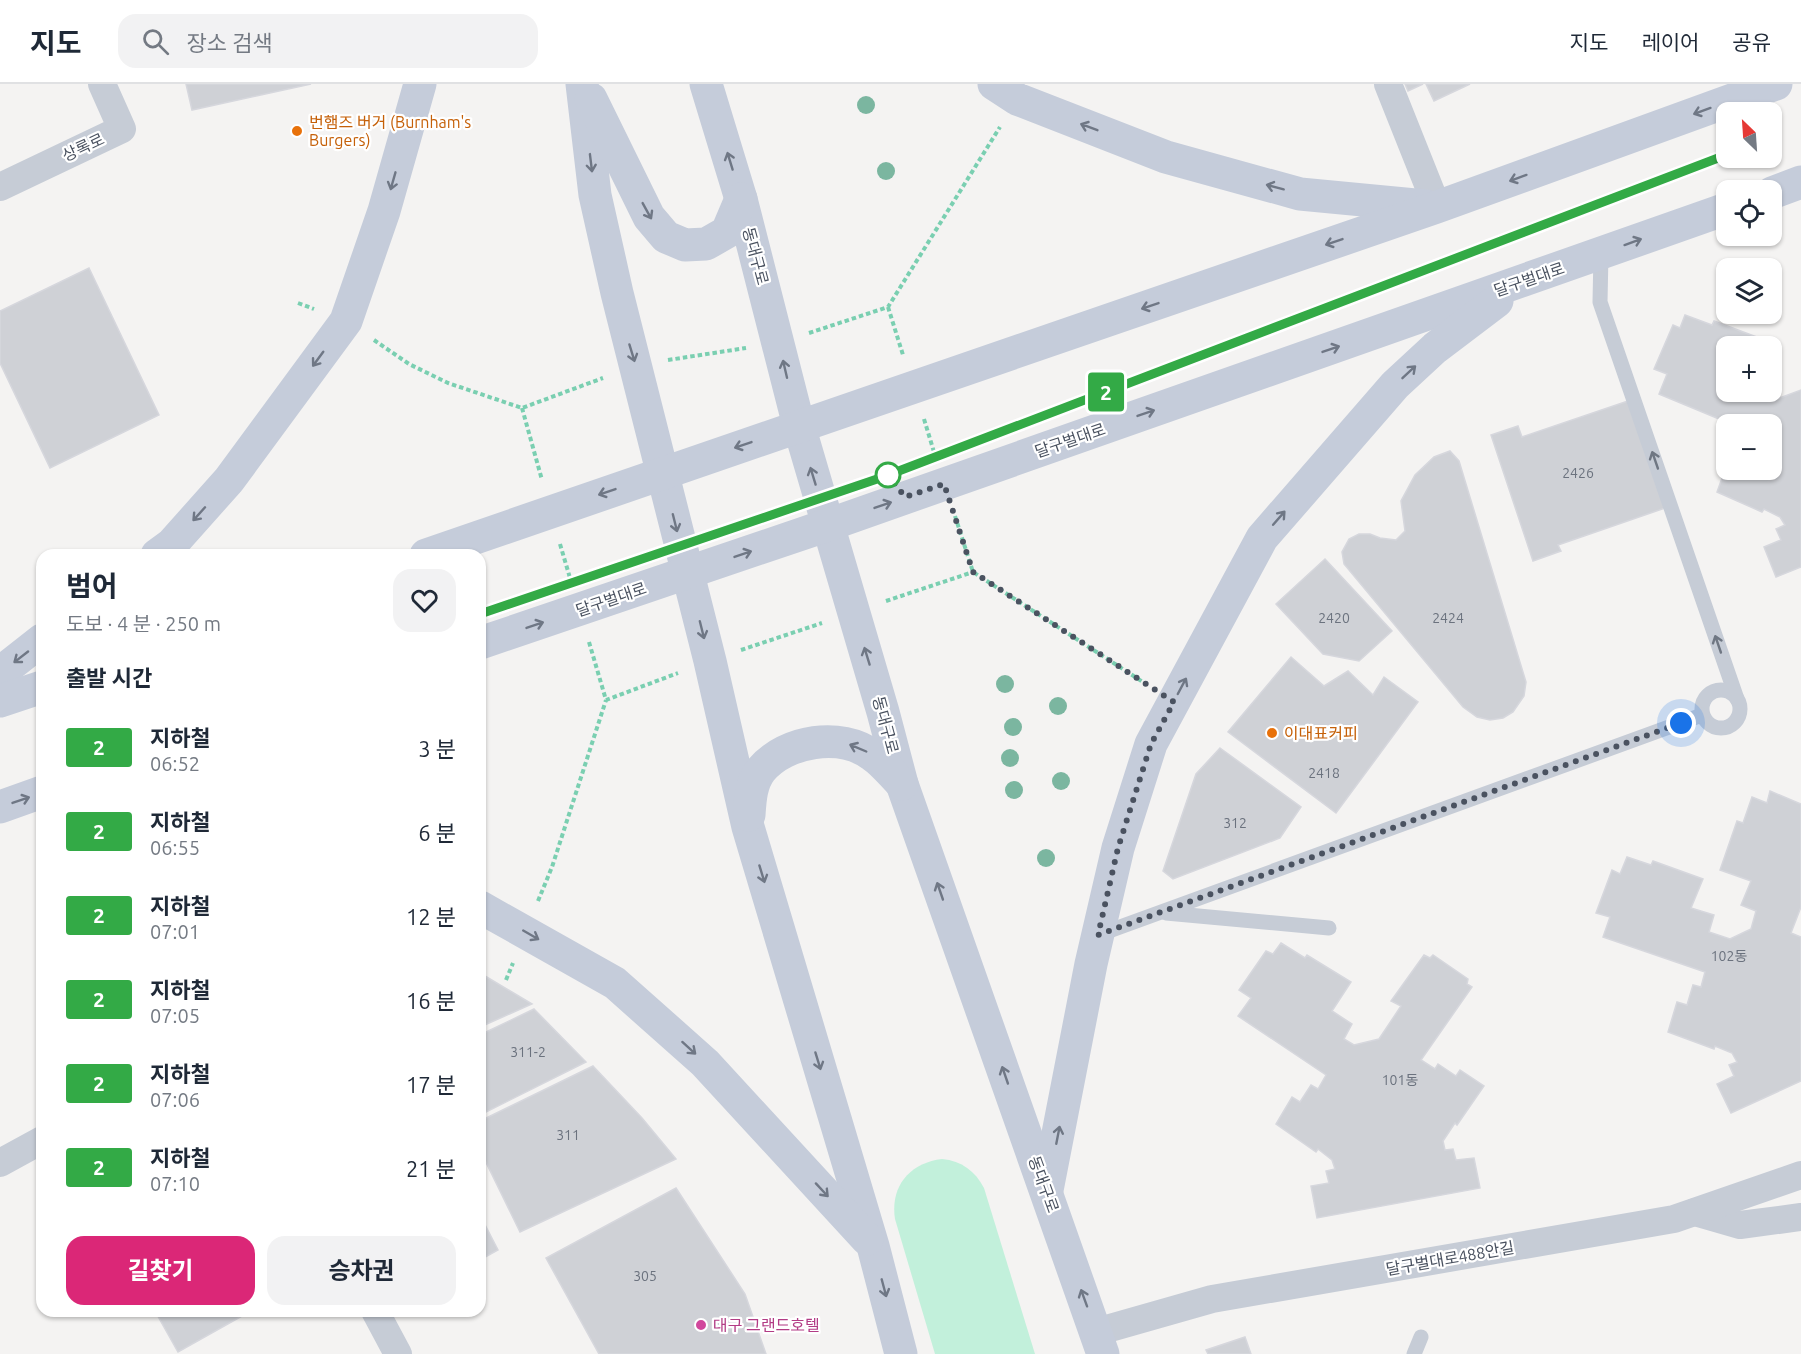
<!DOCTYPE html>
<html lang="ko">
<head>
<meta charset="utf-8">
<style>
  body { margin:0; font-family:Ubuntu,"Noto Sans KR",sans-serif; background:#f2f2f3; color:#1f2937; height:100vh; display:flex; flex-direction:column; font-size:22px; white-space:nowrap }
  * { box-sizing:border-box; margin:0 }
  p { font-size:20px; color:#747a83 }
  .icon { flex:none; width:33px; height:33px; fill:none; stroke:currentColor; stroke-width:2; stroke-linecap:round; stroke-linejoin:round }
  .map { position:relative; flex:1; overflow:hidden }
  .side { position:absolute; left:36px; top:465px; width:450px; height:768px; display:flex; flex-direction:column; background:#fff; border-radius:18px; box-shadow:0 2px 4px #0004 }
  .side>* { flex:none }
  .badge { padding:0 12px; border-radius:4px; font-size:21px; line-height:39px }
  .needle { width:39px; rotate:335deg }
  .buttons { position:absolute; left:1716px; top:18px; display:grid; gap:12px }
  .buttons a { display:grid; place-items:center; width:66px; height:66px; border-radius:12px; background:#fff; box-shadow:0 2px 4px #0004; font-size:30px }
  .you { position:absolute; width:30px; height:30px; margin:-15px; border:4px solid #fff; border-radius:50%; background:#1a73e8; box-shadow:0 0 0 9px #1a73e833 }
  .map>.badge { position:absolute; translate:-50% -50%; box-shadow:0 0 0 3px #fff }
  h2 { padding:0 30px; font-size:22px; line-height:54px }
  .round { display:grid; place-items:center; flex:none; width:63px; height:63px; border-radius:18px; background:#f2f2f3 }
  .summary { display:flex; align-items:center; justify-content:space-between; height:102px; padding:0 30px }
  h1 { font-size:28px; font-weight:700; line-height:45px }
  .button { display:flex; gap:12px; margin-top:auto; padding:12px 30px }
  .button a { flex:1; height:69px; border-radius:18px; background:#db2777; color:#fff; font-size:24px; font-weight:700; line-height:69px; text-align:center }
  .button a+a { background:#f2f2f3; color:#1f2937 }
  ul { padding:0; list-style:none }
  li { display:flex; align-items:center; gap:18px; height:84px; padding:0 30px }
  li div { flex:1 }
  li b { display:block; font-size:22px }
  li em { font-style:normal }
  li .badge { min-width:66px; font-weight:700; text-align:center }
  header { display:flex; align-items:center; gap:36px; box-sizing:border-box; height:84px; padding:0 30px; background:#fff; border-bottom:2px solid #e0e1e3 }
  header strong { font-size:28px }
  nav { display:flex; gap:33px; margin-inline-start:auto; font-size:21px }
  .search { width:420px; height:54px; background:#f2f2f3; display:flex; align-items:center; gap:15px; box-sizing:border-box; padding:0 21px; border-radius:18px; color:#747a83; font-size:22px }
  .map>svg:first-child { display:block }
  .green { fill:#c2f0db }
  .building { fill:#cfd1d6; stroke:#d6d7dd; stroke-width:1.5 }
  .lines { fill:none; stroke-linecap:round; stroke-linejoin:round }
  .path { stroke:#7acfb1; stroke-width:4; stroke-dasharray:4.5 3; stroke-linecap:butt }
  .service { stroke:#c6ccd6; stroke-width:15 }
  .minor { stroke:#c6ccd6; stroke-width:28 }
  .secondary { stroke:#c5ccda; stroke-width:33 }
  .tree { fill:#7bb6a0 }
  .oneway { stroke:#6f7785 }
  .oneway2 { stroke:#6f7783 }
  .line-casing { stroke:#fff; stroke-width:14 }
  .line { stroke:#33aa46; stroke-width:9 }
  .walk { stroke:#4a5260; stroke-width:6; stroke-dasharray:0 10.8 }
  .food-dot { fill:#e8710a; stroke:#fff; stroke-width:2 }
  .stop-dot { fill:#fff; stroke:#33aa46; stroke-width:3 }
  .hotel-dot { fill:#d1479c; stroke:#fff; stroke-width:2 }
  .labels { text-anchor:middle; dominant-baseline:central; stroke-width:4.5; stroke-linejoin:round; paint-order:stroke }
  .number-label { font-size:14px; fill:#6b727e }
  .food-label { font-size:16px; fill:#c56008; stroke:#fff; text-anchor:start }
  .street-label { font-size:16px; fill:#4a5260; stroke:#fff }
  .hotel-label { font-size:16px; fill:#b23c85; stroke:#fff; text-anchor:start }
</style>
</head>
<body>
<header>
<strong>지도</strong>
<div class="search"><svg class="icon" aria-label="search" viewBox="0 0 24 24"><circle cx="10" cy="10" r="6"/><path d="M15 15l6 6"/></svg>장소 검색</div>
<nav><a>지도</a><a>레이어</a><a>공유</a></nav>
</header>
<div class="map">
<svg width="1801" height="1270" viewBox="0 0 1801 1270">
  <rect width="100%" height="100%" fill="#f4f3f2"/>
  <path class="green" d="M942,1075c20,2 33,12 42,29l51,166h-100l-40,-135c-5,-32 14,-56 47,-60z"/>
  <g class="building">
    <polygon points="186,0 311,0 192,26"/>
    <polygon points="1405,0 1423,0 1408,7"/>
    <polygon points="1426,0 1470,0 1434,17"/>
    <polygon points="89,184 159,331 50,384 0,279 0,227"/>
    <polygon points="1685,231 1712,241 1714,237 1762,255 1759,262 1726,262 1726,308 1768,308 1766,312 1777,315 1801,306 1801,483 1776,493 1764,463 1781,456 1776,445 1785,441 1780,433 1764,425 1762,428 1717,408 1726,383 1726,386 1772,386 1772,340 1731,340 1659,310 1667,290 1654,285 1673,241 1680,244"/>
    <polygon points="1628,317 1665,424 1558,461 1561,467 1533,477 1491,351 1518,342 1522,353"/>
    <polygon points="1450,367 1459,377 1526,598 1524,612 1513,628 1503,634 1490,636 1477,633 1463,623 1344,480 1342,468 1349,455 1359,450 1370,450 1380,454 1396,456 1405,447 1401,417 1415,391 1434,373"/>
    <polygon points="1325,475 1392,547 1359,577 1323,570 1276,520"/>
    <polygon points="1291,573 1324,602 1348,587 1373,611 1384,593 1418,618 1336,729 1228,648"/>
    <polygon points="1220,664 1301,723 1280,754 1173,795 1163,787 1196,690"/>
    <polygon points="1770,707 1801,720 1801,823 1791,849 1801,853 1801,997 1731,1029 1717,1000 1734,992 1729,981 1737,978 1732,969 1715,962 1714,965 1668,948 1677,918 1687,921 1693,901 1701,903 1705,888 1603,853 1610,833 1596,829 1612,786 1620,790 1627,773 1651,781 1653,777 1703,795 1691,824 1714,831 1709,848 1730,855 1751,845 1756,827 1741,821 1751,797 1720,786 1737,737 1743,739 1752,713 1767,719"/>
    <polygon points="1281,859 1305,874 1307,871 1351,898 1332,927 1352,940 1344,955 1354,961 1379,955 1401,922 1391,917 1424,871 1430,874 1433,871 1468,895 1467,900 1472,903 1421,976 1435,985 1438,980 1456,992 1460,986 1484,1002 1457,1041 1455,1039 1443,1057 1445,1066 1453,1065 1456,1076 1474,1074 1480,1104 1317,1134 1311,1102 1329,1099 1326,1087 1335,1085 1332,1076 1318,1065 1316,1068 1276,1040 1292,1013 1300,1018 1311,1001 1318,1005 1326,991 1238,932 1251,914 1239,906 1266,867 1273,870"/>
    <polygon points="480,889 532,920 480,943"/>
    <polygon points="534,925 586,978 480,1031 480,957 485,955 484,949"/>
    <polygon points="593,982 642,1034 676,1075 520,1148 480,1066 480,1037"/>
    <polygon points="676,1104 745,1210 766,1270 599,1270 546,1174"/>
    <polygon points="480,1131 498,1166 480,1176"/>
    <polygon points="155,1227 251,1227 178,1268"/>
    <polygon points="1245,1253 1251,1270 1208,1270 1206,1266"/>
  </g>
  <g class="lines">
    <g class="path">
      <polyline points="298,219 314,225"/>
      <polyline points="888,223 903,271"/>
      <polyline points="809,249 888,223 1000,43"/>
      <polyline points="374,256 409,280 448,299 522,324 603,294"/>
      <polyline points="668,276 746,264"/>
      <polyline points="522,324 542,396"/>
      <polyline points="924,335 934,368"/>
      <polyline points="955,432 973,488 1146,600"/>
      <polyline points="560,460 570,494"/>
      <polyline points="886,517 973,488"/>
      <polyline points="589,558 606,616 678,589"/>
      <polyline points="741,566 822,539"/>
      <polyline points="538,817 552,783 606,616"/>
      <polyline points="506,896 513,879"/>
    </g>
    <g class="service">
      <polyline points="1601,170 1600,218 1737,615"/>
      <circle cx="1721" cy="625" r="19"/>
      <polyline points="1166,829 1329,844"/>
      <polyline points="1098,851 1702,631"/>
      <polyline points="1414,1270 1421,1253"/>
    </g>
    <g class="minor">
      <polyline points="1388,0 1437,123"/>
      <polyline points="0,103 122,45 102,0"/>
      <polyline points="0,1079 42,1056"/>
      <polyline points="1695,1128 1740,1141 1801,1133"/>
      <polyline points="375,1227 398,1270"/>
      <polyline points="1096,1248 1212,1215 1674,1135 1801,1091"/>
    </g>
    <g class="secondary">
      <polyline points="582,0 595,111 617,209 710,577 748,743 873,1162 901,1270"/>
      <polyline points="706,0 741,115 799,342 883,628 902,700 1103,1270"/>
      <polyline points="994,0 1017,15 1166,73 1300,110 1426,122"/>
      <polyline points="591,15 649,133 666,153 685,161 706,160 727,148 741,115"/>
      <polyline points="1772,109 1801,98"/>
      <polyline points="157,471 172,460 229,396 346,237 384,127 420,0"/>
      <polyline points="426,471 1437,123 1776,0"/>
      <polyline points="480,559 828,441 1726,125"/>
      <polyline points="0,589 42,556"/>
      <polyline points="0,617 42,603"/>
      <polyline points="0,723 42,708"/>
      <path d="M749,731c1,-16 2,-32 12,-45 25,-30 80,-38 111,-15 11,7 21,20 30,29"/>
      <polyline points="480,823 615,899 705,979 867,1155"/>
      <polyline points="1047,1106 1091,880 1118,764 1151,660 1262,454 1395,301 1435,264 1497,217"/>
    </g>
  </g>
  <g class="tree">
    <circle cx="866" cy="21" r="9"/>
    <circle cx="886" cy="87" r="9"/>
    <circle cx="1005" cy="600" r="9"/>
    <circle cx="1058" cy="622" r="9"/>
    <circle cx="1013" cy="643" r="9"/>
    <circle cx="1010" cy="674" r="9"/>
    <circle cx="1061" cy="697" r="9"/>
    <circle cx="1014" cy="706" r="9"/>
    <circle cx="1046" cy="774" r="9"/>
  </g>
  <defs><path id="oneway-shaft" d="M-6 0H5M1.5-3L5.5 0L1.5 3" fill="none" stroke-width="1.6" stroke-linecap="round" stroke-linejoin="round" transform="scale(1.5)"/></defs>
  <g class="oneway">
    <use href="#oneway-shaft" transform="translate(1702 27) rotate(160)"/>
    <use href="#oneway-shaft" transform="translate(1089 43) rotate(-159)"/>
    <use href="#oneway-shaft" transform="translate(730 77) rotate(-107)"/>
    <use href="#oneway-shaft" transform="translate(591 79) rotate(83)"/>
    <use href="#oneway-shaft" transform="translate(1518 94) rotate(160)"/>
    <use href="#oneway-shaft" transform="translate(393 97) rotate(106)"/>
    <use href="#oneway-shaft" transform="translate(1275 103) rotate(-165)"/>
    <use href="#oneway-shaft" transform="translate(647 127) rotate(61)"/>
    <use href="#oneway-shaft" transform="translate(1334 158) rotate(161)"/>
    <use href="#oneway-shaft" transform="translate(1633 158) rotate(-20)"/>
    <use href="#oneway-shaft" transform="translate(1150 222) rotate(161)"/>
    <use href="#oneway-shaft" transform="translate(1331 265) rotate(-19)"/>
    <use href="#oneway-shaft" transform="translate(632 269) rotate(73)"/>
    <use href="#oneway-shaft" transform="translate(318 275) rotate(126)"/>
    <use href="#oneway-shaft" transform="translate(785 285) rotate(-103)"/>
    <use href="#oneway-shaft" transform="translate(1409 288) rotate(-43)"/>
    <use href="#oneway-shaft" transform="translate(1146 329) rotate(-19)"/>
    <use href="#oneway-shaft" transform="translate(743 361) rotate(161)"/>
    <use href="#oneway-shaft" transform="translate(813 392) rotate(-107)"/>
    <use href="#oneway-shaft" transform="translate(607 408) rotate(161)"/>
    <use href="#oneway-shaft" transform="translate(883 421) rotate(-19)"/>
    <use href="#oneway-shaft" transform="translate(199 430) rotate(132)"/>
    <use href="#oneway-shaft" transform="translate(1279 434) rotate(-49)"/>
    <use href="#oneway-shaft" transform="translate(675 439) rotate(76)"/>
    <use href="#oneway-shaft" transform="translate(743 470) rotate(-19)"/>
    <use href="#oneway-shaft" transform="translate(535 541) rotate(-19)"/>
    <use href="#oneway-shaft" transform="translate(702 546) rotate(76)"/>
    <use href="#oneway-shaft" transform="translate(867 572) rotate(-107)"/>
    <use href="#oneway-shaft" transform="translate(21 573) rotate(142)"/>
    <use href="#oneway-shaft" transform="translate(1182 602) rotate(-62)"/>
    <use href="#oneway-shaft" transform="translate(858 664) rotate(-157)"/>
    <use href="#oneway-shaft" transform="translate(21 716) rotate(-19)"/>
    <use href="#oneway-shaft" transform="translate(762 790) rotate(73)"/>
    <use href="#oneway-shaft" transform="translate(940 807) rotate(-109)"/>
    <use href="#oneway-shaft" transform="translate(531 851) rotate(30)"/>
    <use href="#oneway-shaft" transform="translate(689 964) rotate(42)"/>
    <use href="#oneway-shaft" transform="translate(818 977) rotate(73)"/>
    <use href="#oneway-shaft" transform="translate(1005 991) rotate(-109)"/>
    <use href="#oneway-shaft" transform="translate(1058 1051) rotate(-79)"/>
    <use href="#oneway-shaft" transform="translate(822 1106) rotate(47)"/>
    <use href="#oneway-shaft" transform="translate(884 1204) rotate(75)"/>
    <use href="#oneway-shaft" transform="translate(1084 1214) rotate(-110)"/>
  </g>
  <g class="oneway2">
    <use href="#oneway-shaft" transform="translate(1655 376) rotate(-109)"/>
    <use href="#oneway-shaft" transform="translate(1718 560) rotate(-109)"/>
  </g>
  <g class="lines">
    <g class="line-casing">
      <polyline id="line" points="480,530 883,393 1726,71"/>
    </g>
    <use href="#line" class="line"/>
    <polyline class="walk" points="888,391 905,413 944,400 973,488 1174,618 1151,660 1118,764 1098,851 1681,639"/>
  </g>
  <g class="food-dot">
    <circle cx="297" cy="47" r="6"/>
    <circle cx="1272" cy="649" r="6"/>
  </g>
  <circle class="stop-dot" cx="888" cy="391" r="12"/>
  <circle class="hotel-dot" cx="701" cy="1241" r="6"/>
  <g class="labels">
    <g class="number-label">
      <text x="1578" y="389">2426</text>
      <text x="1334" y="534">2420</text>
      <text x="1448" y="534">2424</text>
      <text x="1324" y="689">2418</text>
      <text x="1235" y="739">312</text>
      <text x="1729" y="872">102동</text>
      <text x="528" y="968">311-2</text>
      <text x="1400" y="996">101동</text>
      <text x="568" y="1051">311</text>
      <text x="645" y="1192">305</text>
    </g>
    <g class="food-label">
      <text x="309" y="38">번햄즈 버거 (Burnham's<tspan x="309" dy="18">Burgers)</tspan></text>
      <text x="1284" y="649">이대표커피</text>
    </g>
    <g class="street-label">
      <text transform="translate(83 63) rotate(-25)">상록로</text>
      <text transform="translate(756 172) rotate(75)">동대구로</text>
      <text transform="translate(1529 195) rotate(-19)">달구벌대로</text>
      <text transform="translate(1070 356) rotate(-19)">달구벌대로</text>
      <text transform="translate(611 515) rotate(-19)">달구벌대로</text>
      <text transform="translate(886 641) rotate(75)">동대구로</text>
      <text transform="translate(1044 1100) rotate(70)">동대구로</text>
      <text transform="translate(1450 1174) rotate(-10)">달구벌대로488안길</text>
    </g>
    <g class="hotel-label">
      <text x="713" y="1241">대구 그랜드호텔</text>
    </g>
  </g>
</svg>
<div class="buttons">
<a><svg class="needle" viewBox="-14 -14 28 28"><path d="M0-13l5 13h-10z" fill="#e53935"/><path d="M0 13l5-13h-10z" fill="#747a83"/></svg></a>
<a><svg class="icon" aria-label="locate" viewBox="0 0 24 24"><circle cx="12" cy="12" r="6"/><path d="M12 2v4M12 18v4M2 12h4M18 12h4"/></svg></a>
<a><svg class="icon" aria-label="layers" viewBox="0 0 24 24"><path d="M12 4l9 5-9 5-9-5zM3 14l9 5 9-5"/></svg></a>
<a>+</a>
<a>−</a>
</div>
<div class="you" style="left:1681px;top:639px"></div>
<b class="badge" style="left:1106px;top:308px;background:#33aa46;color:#fff">2</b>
<section class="side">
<div class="summary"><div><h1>범어</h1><p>도보 · 4 분 · 250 m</p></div><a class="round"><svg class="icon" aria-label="heart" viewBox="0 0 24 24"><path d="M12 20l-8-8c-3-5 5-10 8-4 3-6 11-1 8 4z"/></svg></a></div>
<h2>출발 시간</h2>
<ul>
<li><span class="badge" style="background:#33aa46;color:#fff">2</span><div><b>지하철</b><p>06:52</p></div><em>3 분</em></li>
<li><span class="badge" style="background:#33aa46;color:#fff">2</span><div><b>지하철</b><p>06:55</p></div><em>6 분</em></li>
<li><span class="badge" style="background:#33aa46;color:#fff">2</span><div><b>지하철</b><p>07:01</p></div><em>12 분</em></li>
<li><span class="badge" style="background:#33aa46;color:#fff">2</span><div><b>지하철</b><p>07:05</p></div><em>16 분</em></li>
<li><span class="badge" style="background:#33aa46;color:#fff">2</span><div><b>지하철</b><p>07:06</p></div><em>17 분</em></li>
<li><span class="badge" style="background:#33aa46;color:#fff">2</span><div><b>지하철</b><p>07:10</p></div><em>21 분</em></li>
</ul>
<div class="button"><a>길찾기</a><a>승차권</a></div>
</section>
</div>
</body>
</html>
